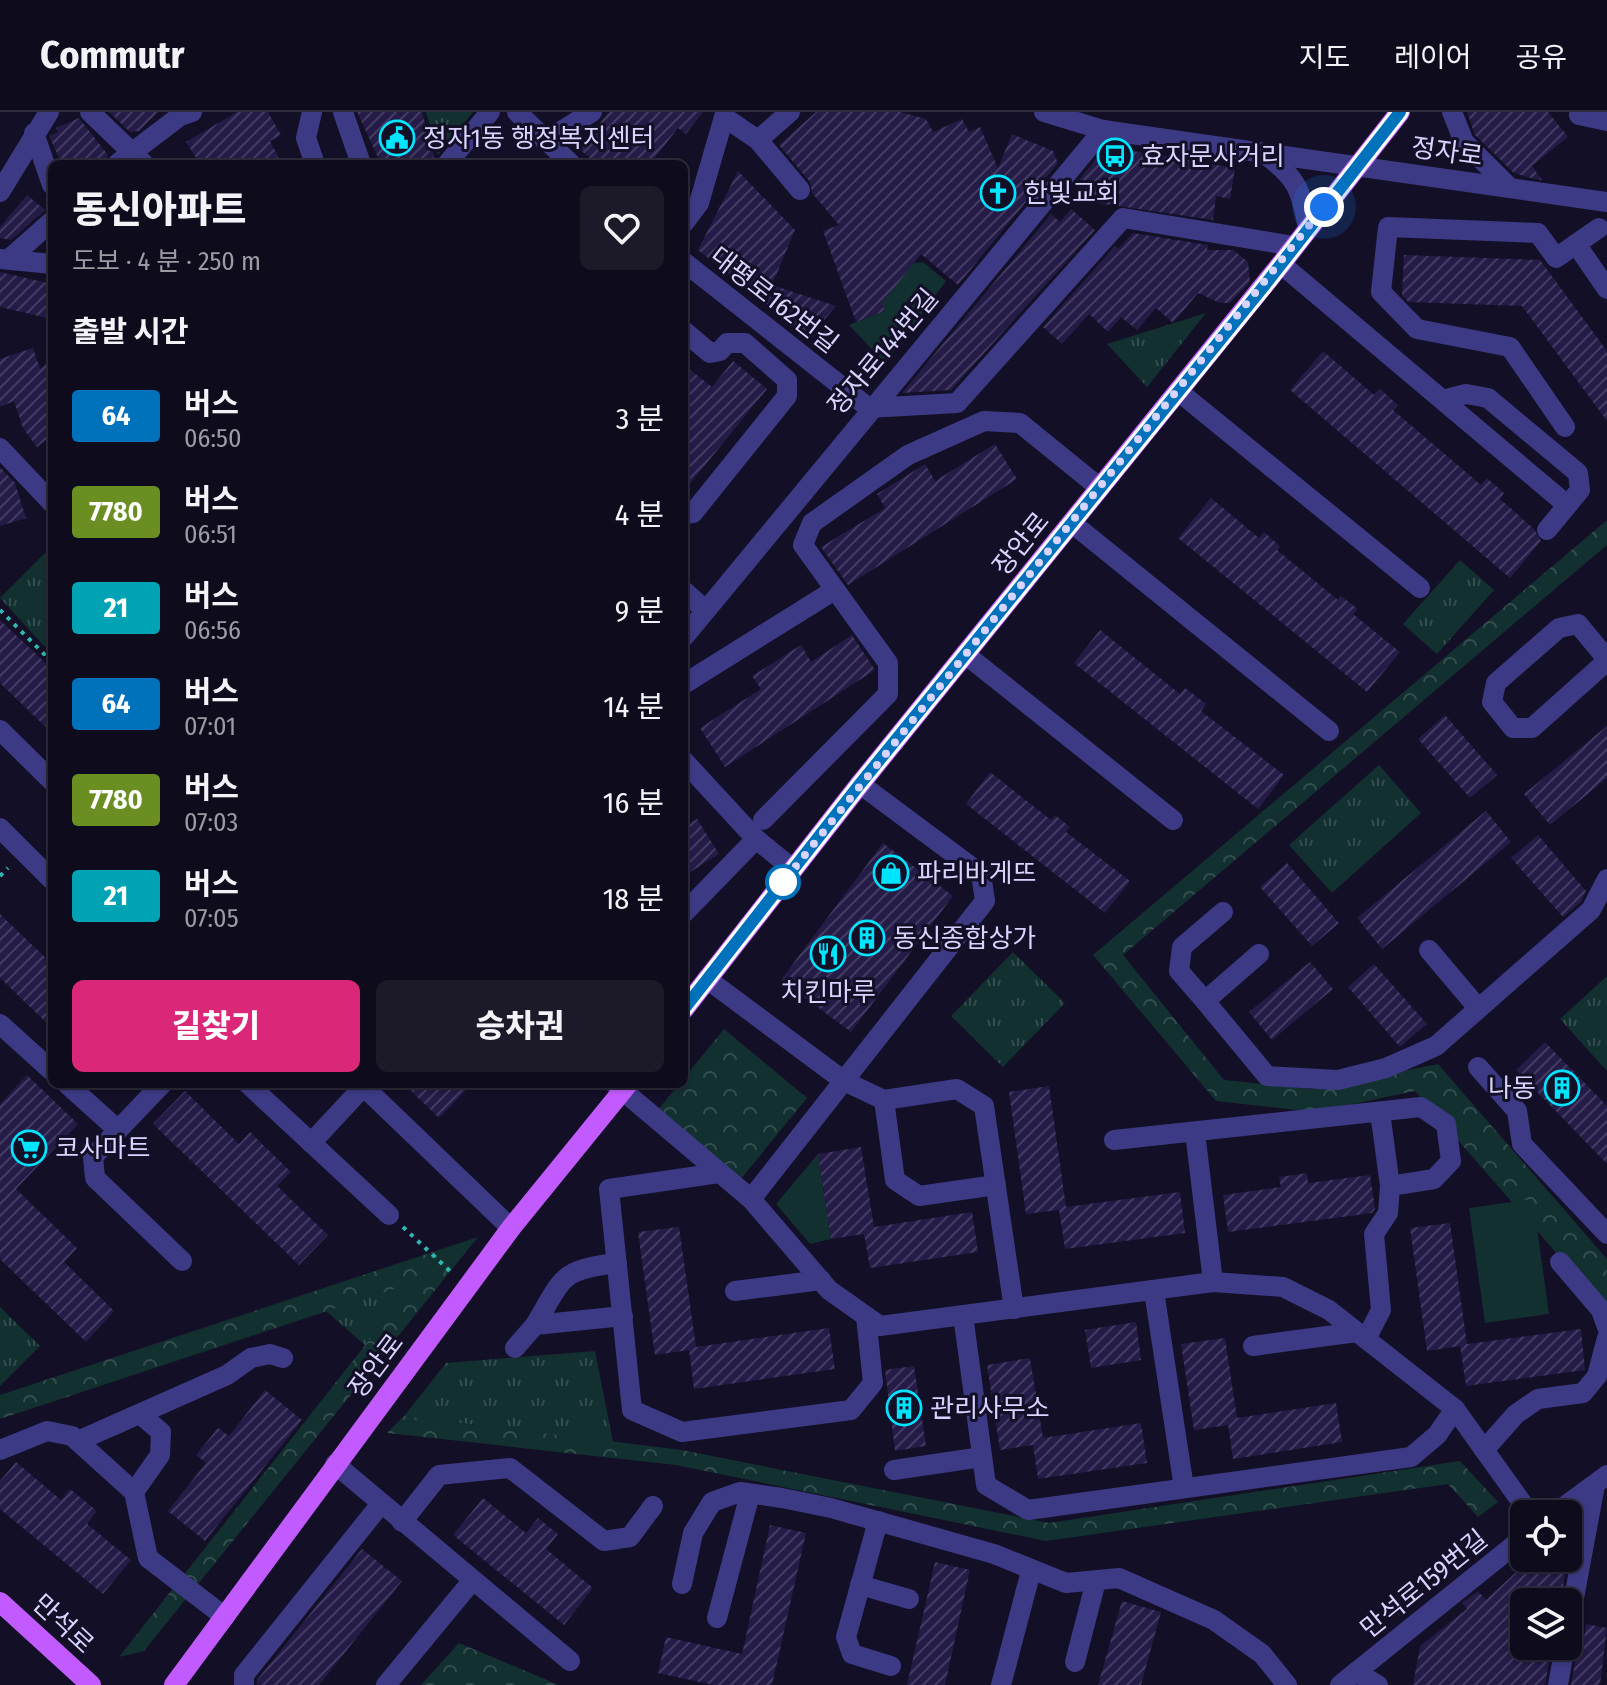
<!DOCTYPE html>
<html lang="ko">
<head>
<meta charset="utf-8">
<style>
  body { margin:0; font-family:"Fira Sans Condensed","Noto Sans KR",sans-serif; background:#1c1929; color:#f1f3f6; height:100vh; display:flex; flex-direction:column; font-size:30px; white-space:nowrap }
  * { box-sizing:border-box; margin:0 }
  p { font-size:26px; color:#9b9ba3 }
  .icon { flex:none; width:44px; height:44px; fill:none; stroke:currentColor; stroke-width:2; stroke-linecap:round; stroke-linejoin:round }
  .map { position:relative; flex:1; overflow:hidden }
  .side { position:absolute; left:48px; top:48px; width:640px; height:928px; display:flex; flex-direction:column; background:#0e0b1c; border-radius:12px; box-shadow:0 2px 6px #0004,0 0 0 2px #2e2b3b }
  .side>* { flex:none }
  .badge { padding:0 16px; border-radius:6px; font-size:28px; line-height:52px }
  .controls { position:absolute; left:1510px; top:1388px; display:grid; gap:16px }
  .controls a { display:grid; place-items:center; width:72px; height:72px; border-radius:12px; background:#0e0b1c; box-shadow:0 2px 6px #0004,0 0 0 2px #2e2b3b; font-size:40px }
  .you { position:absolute; width:40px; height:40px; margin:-20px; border:6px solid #fff; border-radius:50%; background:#1a73e8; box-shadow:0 0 0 12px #1a73e833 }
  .map>.badge { position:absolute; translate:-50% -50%; box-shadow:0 0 0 4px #fff }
  h2 { padding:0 24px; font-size:30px; line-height:72px }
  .round { display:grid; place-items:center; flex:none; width:84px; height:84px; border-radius:12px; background:#1c1929 }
  .summary { display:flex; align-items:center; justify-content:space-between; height:136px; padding:0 24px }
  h1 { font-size:38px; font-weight:800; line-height:60px }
  .action { display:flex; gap:16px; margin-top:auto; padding:16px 24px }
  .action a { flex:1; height:92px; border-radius:12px; background:#db2777; color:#fff; font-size:32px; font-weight:800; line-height:92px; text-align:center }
  .action a+a { background:#1c1929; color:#f1f3f6 }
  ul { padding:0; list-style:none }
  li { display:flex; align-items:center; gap:24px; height:96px; padding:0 24px }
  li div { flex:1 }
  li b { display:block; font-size:30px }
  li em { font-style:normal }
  li .badge { min-width:88px; font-weight:700; text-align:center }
  header { display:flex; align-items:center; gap:48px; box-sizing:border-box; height:112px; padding:0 40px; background:#0e0b1c; border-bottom:2px solid #2e2b3b }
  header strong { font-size:38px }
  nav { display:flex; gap:44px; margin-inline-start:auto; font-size:28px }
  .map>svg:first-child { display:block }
  .grass { fill:url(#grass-tufts) }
  .forest { fill:url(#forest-crowns) }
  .garden { fill:#12302f }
  .building { fill:url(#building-hatch) }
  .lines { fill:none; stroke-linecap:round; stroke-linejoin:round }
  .path { stroke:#2fb8b0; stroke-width:4; stroke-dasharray:4 6; stroke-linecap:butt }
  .minor { stroke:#3d3a85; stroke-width:20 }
  .major { stroke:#c25bff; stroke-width:20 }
  .line-casing { stroke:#fff; stroke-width:18 }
  .line { stroke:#0072bc; stroke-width:12 }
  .walk { stroke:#d9d4ff; stroke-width:8; stroke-dasharray:0 14.4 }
  .stop-dot { fill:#fff; stroke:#0072bc; stroke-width:4 }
  .labels { text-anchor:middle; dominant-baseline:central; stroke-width:6; stroke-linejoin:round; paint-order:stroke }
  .poi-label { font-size:26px; fill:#d9d4ff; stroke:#130f26; text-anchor:start }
  .street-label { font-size:26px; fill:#d9d4ff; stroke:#130f26 }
</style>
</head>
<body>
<header>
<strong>Commutr</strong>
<nav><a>지도</a><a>레이어</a><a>공유</a></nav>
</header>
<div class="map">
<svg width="1607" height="1573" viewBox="0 0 1607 1573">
  <defs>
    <pattern id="grass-tufts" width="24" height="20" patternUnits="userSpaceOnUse" patternTransform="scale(2)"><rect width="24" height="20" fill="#12302f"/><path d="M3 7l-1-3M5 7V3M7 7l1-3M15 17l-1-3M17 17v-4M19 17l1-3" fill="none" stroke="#344d4e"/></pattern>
    <pattern id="forest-crowns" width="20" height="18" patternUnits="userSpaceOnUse" patternTransform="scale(2)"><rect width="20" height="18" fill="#12302f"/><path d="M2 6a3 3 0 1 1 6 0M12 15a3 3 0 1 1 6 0" fill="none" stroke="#344d4e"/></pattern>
    <pattern id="building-hatch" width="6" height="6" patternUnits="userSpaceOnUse" patternTransform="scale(2)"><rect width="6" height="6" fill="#241b47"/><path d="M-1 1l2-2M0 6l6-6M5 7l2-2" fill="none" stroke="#433b63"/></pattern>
  </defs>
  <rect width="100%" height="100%" fill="#130f26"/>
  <g class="grass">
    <polygon points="426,0 473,0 438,43"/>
    <polygon points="1206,201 1147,275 1107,232"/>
    <polygon points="52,434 52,527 45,535 0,486"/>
    <polygon points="1460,448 1494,478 1437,542 1403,512"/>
    <polygon points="1379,653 1421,701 1332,781 1289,733"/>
    <polygon points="1013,840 1065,891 1003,955 951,904"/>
    <polygon points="1607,864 1607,959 1560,907"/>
    <polygon points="416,1169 366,1234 326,1199"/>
    <polygon points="0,1195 40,1234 0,1274"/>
    <polygon points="595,1239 613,1330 404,1304 446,1251"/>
  </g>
  <g class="forest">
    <polygon points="1607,408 1607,433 1123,843 1224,968 1311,977 1438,952 1607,1147 1607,1199 1415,979 1315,1000 1216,989 1093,843"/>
    <polygon points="724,917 807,986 740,1068 657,999 679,972 684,972 684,966"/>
    <polygon points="478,1125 144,1539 119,1545 415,1170 0,1307 0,1283"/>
    <polygon points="404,1304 682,1338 1049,1411 1460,1349 1498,1390 1478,1405 1448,1372 1046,1429 676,1353 387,1321"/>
    <polygon points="459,1531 559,1573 421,1573"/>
  </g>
  <g class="garden">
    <polygon points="923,150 946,169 885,251 849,213 885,199 881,189 914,151"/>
    <polygon points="818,1042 831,1127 810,1132 776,1092"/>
    <polygon points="1533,1087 1549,1202 1485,1211 1469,1096"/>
  </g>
  <g class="building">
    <polygon points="109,0 158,0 139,19 130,20"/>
    <polygon points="237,0 268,0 281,23 270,29 282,52 200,52 186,30"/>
    <polygon points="357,0 422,0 435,48 381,52"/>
    <polygon points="609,0 703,0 686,22 678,16 650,52 597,52 578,36"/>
    <polygon points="816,0 900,0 926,7 933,20 962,7 969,20 980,15 998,56 1012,22 1053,39 1058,51 958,173 921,142 882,191 885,199 856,210 823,119 839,113 812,81 810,70 779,33"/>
    <polygon points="1467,0 1548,0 1568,25 1532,54 1542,68 1531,66 1514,61 1475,23"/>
    <polygon points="79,6 108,43 104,52 62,52 49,24 58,20 56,16"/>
    <polygon points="1115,36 1235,56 1230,87 1216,84 1213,108 1078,88 1078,69 1100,42"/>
    <polygon points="738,59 795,118 772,173 836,194 809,226 698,138"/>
    <polygon points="27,83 45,98 11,128 0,126 0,115"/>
    <polygon points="1071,97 1095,118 951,278 902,281 1051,102 1060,110"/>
    <polygon points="1133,121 1208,133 1207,138 1233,138 1248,150 1250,170 1230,191 1220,191 1198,181 1173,211 1156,196 1137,218 1121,205 1108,220 1089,202 1062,232 1043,215 1115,134 1118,137"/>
    <polygon points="1404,143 1540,148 1607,239 1607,309 1522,194 1408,190 1402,183"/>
    <polygon points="0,160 52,172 52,207 0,195"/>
    <polygon points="33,236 40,257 52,246 52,323 37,335 23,316 14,289 0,295 0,247"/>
    <polygon points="1323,239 1374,283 1380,277 1398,293 1393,298 1481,373 1487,366 1504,381 1500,387 1534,417 1541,429 1510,466 1290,278"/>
    <polygon points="733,249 767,277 684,379 684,253 712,275"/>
    <polygon points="995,332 1017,367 848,473 821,435 885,396 877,382 925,352 935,369"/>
    <polygon points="0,355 15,371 26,406 0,414"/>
    <polygon points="1211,386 1259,426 1264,420 1280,434 1277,438 1338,488 1341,484 1358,497 1353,502 1400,540 1367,580 1178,426"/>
    <polygon points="0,508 52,557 52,621 0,571"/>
    <polygon points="1100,518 1180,582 1185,576 1206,592 1201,599 1284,663 1258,697 1074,551"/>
    <polygon points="852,523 875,558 725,655 700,616 761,577 752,564 801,533 811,550"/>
    <polygon points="1445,603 1497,663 1470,686 1418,627"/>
    <polygon points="1607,614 1607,666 1550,713 1524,682"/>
    <polygon points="990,660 1051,708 1055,703 1070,715 1066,720 1130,769 1105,801 966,692"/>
    <polygon points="1486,699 1511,730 1382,837 1357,806"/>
    <polygon points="697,707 719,742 684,764 684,715"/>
    <polygon points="1538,723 1586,779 1581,790 1563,805 1511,746"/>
    <polygon points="883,731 953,784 851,920 781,868"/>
    <polygon points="1287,751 1339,811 1312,834 1260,775"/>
    <polygon points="0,802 52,852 52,916 0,866"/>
    <polygon points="1310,850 1333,877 1272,928 1249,900"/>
    <polygon points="1374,852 1427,912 1400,935 1348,875"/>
    <polygon points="1545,930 1607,994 1607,1052 1516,958"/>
    <polygon points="27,963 78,1012 16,1077 77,1136 64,1150 114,1199 86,1230 0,1147 0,992"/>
    <polygon points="404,972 472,972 439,1006"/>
    <polygon points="1049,974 1066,1095 1180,1080 1185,1121 1065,1137 1059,1098 1026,1102 1009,980"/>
    <polygon points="185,979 239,1032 250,1020 291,1060 277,1074 328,1123 299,1153 153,1012"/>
    <polygon points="861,1035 874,1115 972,1100 978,1140 870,1156 864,1122 831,1127 818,1042"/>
    <polygon points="1307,1061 1308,1071 1370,1063 1375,1097 1372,1101 1228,1120 1223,1083 1281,1075 1279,1065"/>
    <polygon points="1450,1111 1467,1232 1581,1217 1585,1258 1466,1274 1460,1234 1427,1239 1410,1116"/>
    <polygon points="679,1115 696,1235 829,1216 835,1257 694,1277 689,1238 655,1243 638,1120"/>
    <polygon points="1136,1210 1141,1248 1091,1256 1085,1218"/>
    <polygon points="1225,1226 1237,1306 1336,1291 1342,1330 1233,1347 1228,1313 1194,1318 1181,1232"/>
    <polygon points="1030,1246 1043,1326 1141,1311 1147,1351 1038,1367 1033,1333 1000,1338 987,1253"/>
    <polygon points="914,1254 926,1334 895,1339 885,1258"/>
    <polygon points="265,1278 302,1308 205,1429 168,1399 206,1351 196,1343 218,1316 229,1324"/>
    <polygon points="16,1350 61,1388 70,1377 97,1399 87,1412 131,1448 103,1482 0,1397 0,1369"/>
    <polygon points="483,1386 526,1421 538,1406 558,1422 546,1437 593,1476 564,1513 453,1423"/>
    <polygon points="770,1413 806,1421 772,1573 714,1573 658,1561 666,1525 742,1542"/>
    <polygon points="362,1437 402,1469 319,1573 257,1573 257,1568"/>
    <polygon points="1536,1446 1568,1446 1563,1475 1547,1474 1524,1481 1524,1534 1552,1534 1545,1573 1413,1573 1420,1534 1467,1497 1462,1491 1478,1479 1486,1488 1528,1449"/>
    <polygon points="935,1450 970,1458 945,1573 907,1573"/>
    <polygon points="1122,1489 1161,1500 1141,1573 1098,1573"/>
    <polygon points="1586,1512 1607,1516 1600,1573 1571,1573 1578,1534 1583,1534"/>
  </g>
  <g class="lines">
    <g class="path">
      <polyline points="0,498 44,542 52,534"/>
      <polyline points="0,764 8,756"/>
      <polyline points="403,1115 452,1161"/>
    </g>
    <g class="minor">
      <polyline points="90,0 144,52"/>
      <polyline points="312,0 306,26 315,52"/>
      <polyline points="343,0 361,52"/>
      <polyline points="517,0 571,52"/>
      <polyline points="1044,0 1103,18 1607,90"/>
      <polyline points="1452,0 1464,30 1508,74"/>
      <polyline points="1580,0 1579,3 1607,9"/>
      <polyline points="34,21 52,73"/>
      <polyline points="758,28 790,0"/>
      <polyline points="545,29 592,0"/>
      <path d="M1266,43c31,23 35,35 42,73"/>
      <polyline points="117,52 180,4 192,0"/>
      <polyline points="447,52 490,0"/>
      <polyline points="0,80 49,0"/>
      <polyline points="684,111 699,91 724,5 758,28 800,78"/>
      <polyline points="1576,132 1607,177"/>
      <polyline points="0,147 52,152"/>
      <polyline points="9,147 52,109"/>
      <polyline points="684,150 869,296 957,291 1123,106 1294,134"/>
      <polyline points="1281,152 1567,393"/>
      <polyline points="684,219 710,241 720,239 727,231 745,231 787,268 787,284 693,401 684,402"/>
      <polyline points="1178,279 1420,476"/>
      <polyline points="1443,288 1466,282 1488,286 1578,361 1580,378 1547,418"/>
      <polyline points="1565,315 1510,235 1417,217 1381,180 1388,115 1538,121 1556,146 1599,116"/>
      <polyline points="0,336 52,391"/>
      <polyline points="1072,411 1329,619"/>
      <polyline points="684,479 705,498"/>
      <polyline points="684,525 1103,18"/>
      <polyline points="965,542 1173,708"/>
      <polyline points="1607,547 1578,512 1559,516 1496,571 1492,590 1513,616 1532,616 1607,549"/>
      <polyline points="684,572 833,479"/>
      <polyline points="0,618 52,669"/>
      <polyline points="684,649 756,727 793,757"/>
      <polyline points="763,708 888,582 888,551 803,433 812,411 908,343 984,309 1020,311 1100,376"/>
      <polyline points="0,716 52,768"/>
      <polyline points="684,801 756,727"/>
      <polyline points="1429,838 1478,896"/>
      <polyline points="1259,842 1205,889 1267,964 1338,968 1386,956 1436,934 1591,798 1607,767"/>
      <polyline points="707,867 844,969 884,988 957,977 984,994 1014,1197"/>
      <polyline points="1205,889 1179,859 1182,835 1223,800"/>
      <polyline points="0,912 52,959"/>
      <polyline points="1478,955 1517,999 1522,1032 1607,1122"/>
      <polyline points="67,972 118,1018 162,972"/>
      <polyline points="248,972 389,1103"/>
      <polyline points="361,972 511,1116"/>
      <polyline points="615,972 751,1087 829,1178 880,1214 1213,1170 1283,1175 1329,1198 1455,1297 1530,1402"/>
      <polyline points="884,988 895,1068 919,1084 996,1073"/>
      <polyline points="1380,1000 1390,1074"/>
      <polyline points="118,1018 93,1045 95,1066 182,1149"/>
      <polyline points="1195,1020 1213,1170"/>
      <polyline points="1114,1028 1421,995 1446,1012 1451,1049 1434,1067 1390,1074 1388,1101 1374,1122 1381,1198 1366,1227"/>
      <polyline points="311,1031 364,974"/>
      <polyline points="719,1061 609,1077 632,1298 682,1320 851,1298 873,1271 866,1204"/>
      <polyline points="751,1087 985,789 981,762 860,672"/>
      <polyline points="1560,1150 1601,1198 1607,1215"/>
      <path d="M617,1151c-58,7 -53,14 -82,62l88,-9"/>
      <polyline points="735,1179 821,1168"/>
      <polyline points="1154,1179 1184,1376"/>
      <polyline points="963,1203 986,1373 1028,1398 1411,1345 1437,1323 1455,1297"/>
      <polyline points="1253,1234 1357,1220"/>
      <polyline points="515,1236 535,1213"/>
      <polyline points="140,1302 161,1320 160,1343 134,1380 148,1446 225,1505"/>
      <polyline points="78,1329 227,1263 251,1246 270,1242 283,1246"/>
      <polyline points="0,1338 47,1319 72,1324 134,1380"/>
      <polyline points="1484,1338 1516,1302 1538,1287 1583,1281 1597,1264 1607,1226"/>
      <polyline points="335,1352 570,1549"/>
      <polyline points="894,1358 982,1345"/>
      <polyline points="1554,1402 1607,1363"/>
      <polyline points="878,1409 846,1525 852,1542 891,1554"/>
      <polyline points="402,1410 439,1363 510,1356 604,1429 630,1425 653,1394"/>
      <polyline points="682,1472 693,1421 712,1390 740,1380 782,1386 831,1396 994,1442 1066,1471 1119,1466 1214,1508 1262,1542 1287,1573"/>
      <polyline points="860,1473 909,1487"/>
      <polyline points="717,1506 750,1382"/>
      <polyline points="1568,1518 1595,1373"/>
      <polyline points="1075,1550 1096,1469"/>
      <polyline points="1356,1560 1378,1573"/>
      <polyline points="244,1573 244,1563 380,1393"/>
      <polyline points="386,1573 472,1469"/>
      <polyline points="1001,1573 1031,1459"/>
      <polyline points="1340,1573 1524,1425"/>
      <polyline points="1558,1573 1565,1534"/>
    </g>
    <g class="major">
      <polyline points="684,897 860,672 1281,152 1400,0"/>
      <polyline points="0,1490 91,1573"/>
      <polyline points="174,1573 511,1116 628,972"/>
    </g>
  </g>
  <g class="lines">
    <g class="line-casing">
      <polyline id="line" points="684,897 860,672 1264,174 1400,0"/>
    </g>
    <use href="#line" class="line"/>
    <polyline class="walk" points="783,770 776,779 1324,95"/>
  </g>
  <defs>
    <g id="civic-ring" transform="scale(1.8)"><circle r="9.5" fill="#130f26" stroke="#00e5ff" stroke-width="1.5"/><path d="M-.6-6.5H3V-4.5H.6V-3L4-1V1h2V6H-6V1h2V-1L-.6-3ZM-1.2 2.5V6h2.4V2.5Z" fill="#00e5ff"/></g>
    <g id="bus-ring" transform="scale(1.8)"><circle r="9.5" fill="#130f26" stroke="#00e5ff" stroke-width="1.5"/><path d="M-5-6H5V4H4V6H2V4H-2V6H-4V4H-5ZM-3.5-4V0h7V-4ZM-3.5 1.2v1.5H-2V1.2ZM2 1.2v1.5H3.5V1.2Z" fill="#00e5ff"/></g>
    <g id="church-ring" transform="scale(1.8)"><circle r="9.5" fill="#130f26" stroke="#00e5ff" stroke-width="1.5"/><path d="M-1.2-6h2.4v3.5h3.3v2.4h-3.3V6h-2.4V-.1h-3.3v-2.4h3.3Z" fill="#00e5ff"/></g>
    <g id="shop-ring" transform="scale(1.8)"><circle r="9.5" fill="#130f26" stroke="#00e5ff" stroke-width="1.5"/><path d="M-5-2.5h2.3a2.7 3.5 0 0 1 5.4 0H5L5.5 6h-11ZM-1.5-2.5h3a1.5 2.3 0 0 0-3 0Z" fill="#00e5ff"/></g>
    <g id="building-ring" transform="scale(1.8)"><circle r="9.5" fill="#130f26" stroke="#00e5ff" stroke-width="1.5"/><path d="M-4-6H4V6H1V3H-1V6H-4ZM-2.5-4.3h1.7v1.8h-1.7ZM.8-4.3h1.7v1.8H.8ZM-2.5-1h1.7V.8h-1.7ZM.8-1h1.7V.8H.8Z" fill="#00e5ff"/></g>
    <g id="restaurant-ring" transform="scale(1.8)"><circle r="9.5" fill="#130f26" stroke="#00e5ff" stroke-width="1.5"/><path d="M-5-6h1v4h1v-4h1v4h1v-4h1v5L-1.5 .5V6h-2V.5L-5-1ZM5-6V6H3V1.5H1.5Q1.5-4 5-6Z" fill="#00e5ff"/></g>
    <g id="supermarket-ring" transform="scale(1.8)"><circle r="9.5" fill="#130f26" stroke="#00e5ff" stroke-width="1.5"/><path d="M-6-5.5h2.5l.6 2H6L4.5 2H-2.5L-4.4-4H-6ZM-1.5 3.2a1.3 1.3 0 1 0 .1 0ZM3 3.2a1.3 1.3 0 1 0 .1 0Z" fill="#00e5ff"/></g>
  </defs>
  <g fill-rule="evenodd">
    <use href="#civic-ring" x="397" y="26"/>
    <use href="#bus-ring" x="1115" y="44"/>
    <use href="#church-ring" x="998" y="81"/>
    <use href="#shop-ring" x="891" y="761"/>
    <use href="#building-ring" x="867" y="826"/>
    <use href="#restaurant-ring" x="828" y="842"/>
    <use href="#building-ring" x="1562" y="976"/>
    <use href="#supermarket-ring" x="29" y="1036"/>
    <use href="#building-ring" x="904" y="1296"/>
  </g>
  <circle class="stop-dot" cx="783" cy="770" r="16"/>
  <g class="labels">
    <g class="poi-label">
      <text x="423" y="26">정자1동 행정복지센터</text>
      <text x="1141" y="44">효자문사거리</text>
      <text x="1024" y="81">한빛교회</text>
      <text x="917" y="761">파리바게뜨</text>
      <text x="893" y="826">동신종합상가</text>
      <text x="828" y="880" text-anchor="middle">치킨마루</text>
      <text x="1536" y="976" text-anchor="end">나동</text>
      <text x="55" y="1036">코사마트</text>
      <text x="930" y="1296">관리사무소</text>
    </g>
    <g class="street-label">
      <text transform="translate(1447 40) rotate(8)">정자로</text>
      <text transform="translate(774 188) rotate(38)">대평로162번길</text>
      <text transform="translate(883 240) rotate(-50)">정자로144번길</text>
      <text transform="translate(1021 432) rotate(-51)">장안로</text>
      <text transform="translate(376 1254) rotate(-53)">장안로</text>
      <text transform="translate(1424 1472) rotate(-39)">만석로159번길</text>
      <text transform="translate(63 1512) rotate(43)">만석로</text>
    </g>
  </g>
</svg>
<div class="controls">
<a><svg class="icon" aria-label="locate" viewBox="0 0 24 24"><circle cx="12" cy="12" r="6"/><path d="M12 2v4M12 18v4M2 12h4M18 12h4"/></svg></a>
<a><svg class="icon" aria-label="layers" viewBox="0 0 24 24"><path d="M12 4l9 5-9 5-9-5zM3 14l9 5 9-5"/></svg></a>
</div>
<div class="you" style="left:1324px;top:95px"></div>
<section class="side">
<div class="summary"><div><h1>동신아파트</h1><p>도보 · 4 분 · 250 m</p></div><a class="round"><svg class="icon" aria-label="heart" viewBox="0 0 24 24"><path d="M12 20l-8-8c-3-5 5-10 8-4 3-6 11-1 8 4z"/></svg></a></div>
<h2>출발 시간</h2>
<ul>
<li><span class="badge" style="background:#0072bc;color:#fff">64</span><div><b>버스</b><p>06:50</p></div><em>3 분</em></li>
<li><span class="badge" style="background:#6b8e23;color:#fff">7780</span><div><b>버스</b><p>06:51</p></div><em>4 분</em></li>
<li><span class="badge" style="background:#00a3b4;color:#fff">21</span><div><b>버스</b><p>06:56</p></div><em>9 분</em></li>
<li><span class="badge" style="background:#0072bc;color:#fff">64</span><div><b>버스</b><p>07:01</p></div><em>14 분</em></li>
<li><span class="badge" style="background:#6b8e23;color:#fff">7780</span><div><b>버스</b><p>07:03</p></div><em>16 분</em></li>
<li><span class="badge" style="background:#00a3b4;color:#fff">21</span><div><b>버스</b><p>07:05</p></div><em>18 분</em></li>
</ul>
<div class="action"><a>길찾기</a><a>승차권</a></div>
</section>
</div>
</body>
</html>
